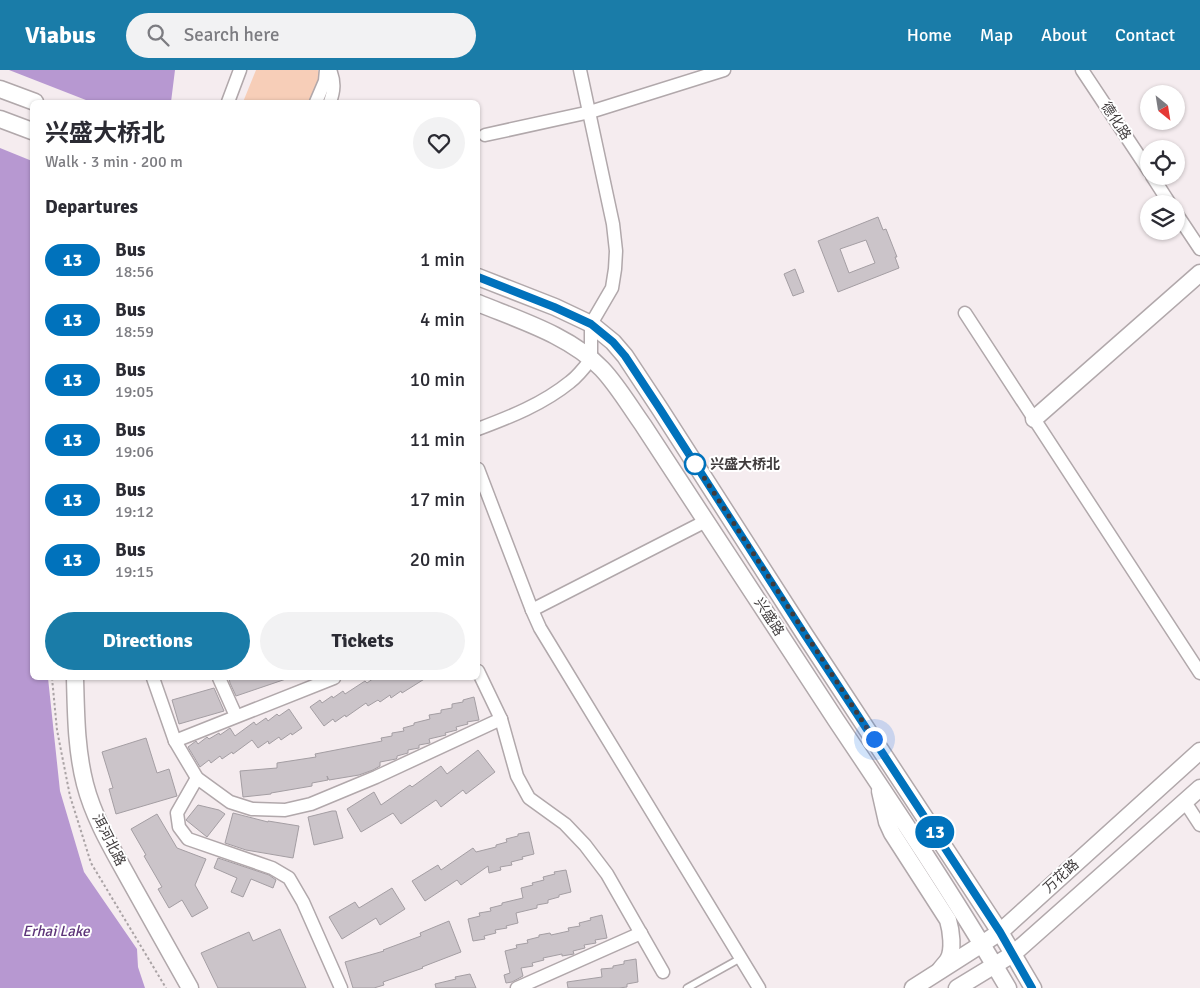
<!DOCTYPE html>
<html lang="en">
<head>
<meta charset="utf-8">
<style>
  body { margin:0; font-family:Signika,"Noto Sans SC",sans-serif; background:#f2f2f3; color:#2b2b33; height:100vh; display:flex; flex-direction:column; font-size:19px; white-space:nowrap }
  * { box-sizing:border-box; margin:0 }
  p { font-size:16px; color:#7c7c81 }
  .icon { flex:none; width:28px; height:28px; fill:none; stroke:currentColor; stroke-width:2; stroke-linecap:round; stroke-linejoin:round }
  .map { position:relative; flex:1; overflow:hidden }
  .side { position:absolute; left:30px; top:30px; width:450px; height:580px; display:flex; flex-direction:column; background:#fff; border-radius:8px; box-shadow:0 1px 4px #0004 }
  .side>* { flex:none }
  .badge { padding:0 10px; border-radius:16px; font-size:18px; line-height:32px }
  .needle { width:32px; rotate:150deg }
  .fabs { position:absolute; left:1140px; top:15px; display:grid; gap:10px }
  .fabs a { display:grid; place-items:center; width:45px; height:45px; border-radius:50%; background:#fff; box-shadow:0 1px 4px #0004; font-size:25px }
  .you { position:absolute; width:25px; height:25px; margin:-12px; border:4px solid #fff; border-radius:50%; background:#1a73e8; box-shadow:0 0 0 8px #1a73e833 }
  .map>.badge { position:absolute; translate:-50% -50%; box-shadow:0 0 0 2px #fff }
  h2 { padding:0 15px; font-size:19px; line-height:45px }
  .round { display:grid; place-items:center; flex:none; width:52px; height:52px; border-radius:26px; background:#f2f2f3 }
  .headline { display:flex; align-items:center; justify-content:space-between; height:85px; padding:0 15px }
  h1 { font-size:24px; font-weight:700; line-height:38px }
  .button { display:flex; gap:10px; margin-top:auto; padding:10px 15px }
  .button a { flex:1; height:58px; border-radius:30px; background:#1a7ca8; color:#fff; font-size:20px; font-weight:700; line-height:58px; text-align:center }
  .button a+a { background:#f2f2f3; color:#2b2b33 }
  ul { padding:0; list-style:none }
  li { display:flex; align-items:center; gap:15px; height:60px; padding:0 15px }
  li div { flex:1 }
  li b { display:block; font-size:19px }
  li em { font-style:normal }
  li .badge { min-width:55px; font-weight:700; text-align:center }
  header { display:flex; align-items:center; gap:30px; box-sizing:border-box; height:70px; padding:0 25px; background:#1a7ca8; color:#fff }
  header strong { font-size:24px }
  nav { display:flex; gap:28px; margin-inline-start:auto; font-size:18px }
  .search { width:350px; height:45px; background:#f2f2f3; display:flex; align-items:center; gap:12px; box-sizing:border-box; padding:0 18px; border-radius:28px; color:#7c7c81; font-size:19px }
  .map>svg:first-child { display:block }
  .green { fill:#f7ceb8 }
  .water { fill:#b798d1 }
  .pier { fill:#f5ecef }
  .building { fill:#cbc4c9; stroke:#a49ea3; fill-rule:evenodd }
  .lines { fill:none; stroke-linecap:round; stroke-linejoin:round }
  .service-casing { stroke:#b1a8ab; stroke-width:9 }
  .minor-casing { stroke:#b1a8ab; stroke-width:15 }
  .tertiary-casing { stroke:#b1a8ab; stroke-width:19 }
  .path { stroke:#aaa3a5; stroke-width:2; stroke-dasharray:2.5 2.5; stroke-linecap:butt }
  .service { stroke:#fff; stroke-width:6 }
  .minor { stroke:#fff; stroke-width:12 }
  .tertiary { stroke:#fff; stroke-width:16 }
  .line-casing { stroke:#fff; stroke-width:11 }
  .line { stroke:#0072bc; stroke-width:8 }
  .walk { stroke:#3f3b3c; stroke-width:5; stroke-dasharray:0 9 }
  .stop-dot { fill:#fff; stroke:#0072bc; stroke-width:2.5 }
  .labels { text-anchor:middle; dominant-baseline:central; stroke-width:4; stroke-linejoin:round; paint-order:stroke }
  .street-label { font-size:14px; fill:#3f3b3c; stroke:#fff }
  .stop-label { font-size:14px; font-weight:bold; fill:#3f3b3c; stroke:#fff; text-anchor:start }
  .water-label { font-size:15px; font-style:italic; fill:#5d3479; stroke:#fff }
</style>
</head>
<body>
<header>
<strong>Viabus</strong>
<div class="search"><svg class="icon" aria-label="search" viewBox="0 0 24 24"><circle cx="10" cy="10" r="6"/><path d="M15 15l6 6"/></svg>Search here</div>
<nav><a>Home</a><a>Map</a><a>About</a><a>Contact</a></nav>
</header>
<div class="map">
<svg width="1200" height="918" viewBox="0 0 1200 918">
  <rect width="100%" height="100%" fill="#f5ecef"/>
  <polygon class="green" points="256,0 318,0 320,6 309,32 243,32"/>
  <polygon class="water" points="0,0 175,0 171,32 32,32 32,608 48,608 60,721 84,802 137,879 138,897 145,918 0,918"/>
  <polygon class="pier" points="0,0 9,0 91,32 32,32 32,91 0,78"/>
  <g class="building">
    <path d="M878,147l5,13 3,-1 11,28h-2l4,11 -61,24 -20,-51zM866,170l9,23 -26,10 -9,-24z"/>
    <polygon points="795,199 804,222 793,226 784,204"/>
    <polygon points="229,608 285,608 286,609 236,626 230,613"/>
    <polygon points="374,608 426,608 402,623 401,621 391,628 390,625 380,632 378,630 368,636 366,633 346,647 345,645 335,652 333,649 324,656 310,637 320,630 322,633 332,626 333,628 343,621 345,624 365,611 367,613"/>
    <polygon points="214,618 224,641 179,654 172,630"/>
    <polygon points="474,627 479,650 467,652 468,654 456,657 457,660 445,663 446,665 429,669 430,673 419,675 419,678 408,680 408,683 397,686 397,688 396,689 380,692 380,696 373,700 359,705 329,710 327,706 328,710 312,713 312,716 271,723 271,724 243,727 240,701 277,698 277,693 316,687 315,684 382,671 381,668 392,666 392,663 404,661 403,658 414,655 414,653 430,649 429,645 441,643 441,640 452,638 452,634 463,632 463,630"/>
    <polygon points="289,639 302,658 292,665 291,663 281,670 279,667 269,674 268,671 258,678 252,670 233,684 232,682 222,689 220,686 211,693 209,690 200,697 188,677 196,671 198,674 207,667 209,669 219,663 220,665 230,658 235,666 254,652 256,655 266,648 268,651 277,644 279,646"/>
    <polygon points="146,668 157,703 169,699 177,726 116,744 109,719 113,718 102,682"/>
    <polygon points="478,680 495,702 466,724 463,720 441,737 436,730 401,754 393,743 361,762 347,739 374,722 381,735 410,715 412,717 441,696 447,704"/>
    <polygon points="198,735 219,740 225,744 207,767 186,750"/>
    <polygon points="332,741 336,741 343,768 314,775 308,747"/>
    <polygon points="233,743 268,752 268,751 299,756 293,788 246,780 225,773"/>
    <polygon points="157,744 177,778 206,789 195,815 208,838 192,847 182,830 169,838 158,819 162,817 144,786 146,785 131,759"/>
    <polygon points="529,762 534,784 522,787 523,789 511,792 512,795 500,797 501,800 489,803 488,796 461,815 457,810 425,831 412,811 438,795 441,800 473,778 476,782 496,777 496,775 507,772 506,769 518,766 518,764"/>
    <polygon points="218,788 269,805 276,810 273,818 251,809 243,827 231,822 237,808 214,798"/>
    <polygon points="566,800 571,822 559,825 559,827 548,830 548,833 537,835 537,838 516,843 518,853 506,856 507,858 495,860 496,863 484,866 485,869 473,871 468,849 480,846 479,843 491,841 490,838 502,835 502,833 523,828 521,818 533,815 532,813 544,810 543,807 555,804 554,802"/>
    <polygon points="392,818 405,839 380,855 376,848 342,869 329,847 355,832 359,838"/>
    <polygon points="602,845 607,868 595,870 596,873 584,875 585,878 573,881 574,884 562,886 562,884 543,888 544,890 532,893 533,896 521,898 523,906 512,912 506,913 504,905 510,903 505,881 517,878 516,875 528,873 527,870 539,867 539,865 550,863 551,865 569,861 568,858 580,856 579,853 591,850 590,848"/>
    <polygon points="449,851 461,882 422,897 423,898 383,912 384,915 374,918 353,918 345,892 384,881 383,880 421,866 420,863"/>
    <polygon points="280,859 306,918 218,918 201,883 249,862 253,871"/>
    <polygon points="636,889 638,912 627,914 627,917 619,918 568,918 567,912 602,907 601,899 613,898 613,896 624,894 624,891"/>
    <polygon points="470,904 476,918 436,918 435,914 456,909 455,907"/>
  </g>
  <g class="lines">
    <g class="service-casing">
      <polyline id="service" points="687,918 741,888"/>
    </g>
    <g class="minor-casing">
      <g id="minor">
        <path d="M330,0c5,12 4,21 0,32"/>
        <polyline points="1082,0 1149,101"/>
        <polyline points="228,32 240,0"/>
        <polyline points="316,32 325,11 326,0"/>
        <polyline points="485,65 590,42 724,0"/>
        <polyline points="1152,106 1170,134"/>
        <polyline points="1176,143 1200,179"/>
        <polyline points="965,243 1200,603"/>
        <path d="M478,359c32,-12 65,-25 92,-47 8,-6 15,-15 21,-23v-35l21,-36 3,-19 1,-18 -3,-27 -33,-154"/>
        <polyline points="478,399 532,540 540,558 759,918"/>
        <polyline points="532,540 706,451"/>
        <polyline points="478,601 501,649 517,706 529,728 565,754 585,775 607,804 663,902"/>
        <polyline points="153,608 175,671 197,708 230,732 252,739 285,740 311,734 376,707 501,649"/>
        <polyline points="219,608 236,646"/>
        <polyline points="175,671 334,608"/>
        <polyline points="197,708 177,743 179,757 188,769 272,798 289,808 303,832 341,918"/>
        <polyline points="1185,732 1200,755"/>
        <polyline points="517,918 641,863"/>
      </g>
    </g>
    <g class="tertiary-casing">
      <g id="tertiary">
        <polyline points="0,19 35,32"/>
        <polyline points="0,49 32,61"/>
        <polyline points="478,207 555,237 591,254 613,272 625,286 660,339 805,565 1000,862 1033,918"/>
        <path d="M478,233c41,17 93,33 124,66 16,17 28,38 41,56 64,98 129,197 193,295 59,88 118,176 172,268"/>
        <polyline points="1034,349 1200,203"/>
        <path d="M75,608c1,35 1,71 10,106 9,35 28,66 45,97 20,36 40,71 60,107"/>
        <path d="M880,721l7,31 5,11 56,87c3,10 6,30 0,40 -2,3 -5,6 -8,10"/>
        <polyline points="913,918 982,874 1000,862 1200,681"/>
        <polyline points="957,918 1013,884 1200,718"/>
      </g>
    </g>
    <polyline class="path" points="52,608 57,660 70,726 91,793 166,918"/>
    <use href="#service" class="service"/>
    <use href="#minor" class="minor"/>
    <use href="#tertiary" class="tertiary"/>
  </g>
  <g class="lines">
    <g class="line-casing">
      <polyline id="line" points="478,207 554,237 591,254 613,272 625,286 660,339 805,565 1000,862 1032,918"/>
    </g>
    <use href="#line" class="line"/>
    <polyline class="walk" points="695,394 690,386 874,669"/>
  </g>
  <circle class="stop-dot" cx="695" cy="394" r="10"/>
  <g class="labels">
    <g class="street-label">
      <text transform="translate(1116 51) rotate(57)">德化路</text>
      <text transform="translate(769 547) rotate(57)">兴盛路</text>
      <text transform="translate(109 770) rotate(63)">洱河北路</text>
      <text transform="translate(1061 806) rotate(-42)">万花路</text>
    </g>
    <g class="stop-label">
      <text x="710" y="394">兴盛大桥北</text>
    </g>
    <g class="water-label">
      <text x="56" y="861">Erhai Lake</text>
    </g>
  </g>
</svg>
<div class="fabs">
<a><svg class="needle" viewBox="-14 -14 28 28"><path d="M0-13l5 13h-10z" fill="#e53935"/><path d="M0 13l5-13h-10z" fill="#7c7c81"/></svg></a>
<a><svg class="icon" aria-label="locate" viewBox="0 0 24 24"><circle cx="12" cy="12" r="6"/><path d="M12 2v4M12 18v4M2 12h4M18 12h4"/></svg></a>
<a><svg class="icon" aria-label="layers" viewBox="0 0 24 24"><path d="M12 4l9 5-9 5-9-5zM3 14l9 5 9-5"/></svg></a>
</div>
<div class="you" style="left:874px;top:669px"></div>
<b class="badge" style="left:935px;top:762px;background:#0072bc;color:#fff">13</b>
<section class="side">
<div class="headline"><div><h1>兴盛大桥北</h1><p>Walk · 3 min · 200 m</p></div><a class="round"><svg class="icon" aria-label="heart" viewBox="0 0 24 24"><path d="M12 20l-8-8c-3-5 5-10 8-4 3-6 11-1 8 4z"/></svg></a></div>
<h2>Departures</h2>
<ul>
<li><span class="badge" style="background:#0072bc;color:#fff">13</span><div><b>Bus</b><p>18:56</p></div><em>1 min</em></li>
<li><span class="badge" style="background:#0072bc;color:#fff">13</span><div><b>Bus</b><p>18:59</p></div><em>4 min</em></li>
<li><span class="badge" style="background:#0072bc;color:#fff">13</span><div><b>Bus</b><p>19:05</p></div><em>10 min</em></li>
<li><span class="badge" style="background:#0072bc;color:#fff">13</span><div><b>Bus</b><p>19:06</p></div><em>11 min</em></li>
<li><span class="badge" style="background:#0072bc;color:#fff">13</span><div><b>Bus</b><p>19:12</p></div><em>17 min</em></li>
<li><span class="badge" style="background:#0072bc;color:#fff">13</span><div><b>Bus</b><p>19:15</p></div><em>20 min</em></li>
</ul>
<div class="button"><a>Directions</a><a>Tickets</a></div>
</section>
</div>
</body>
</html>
